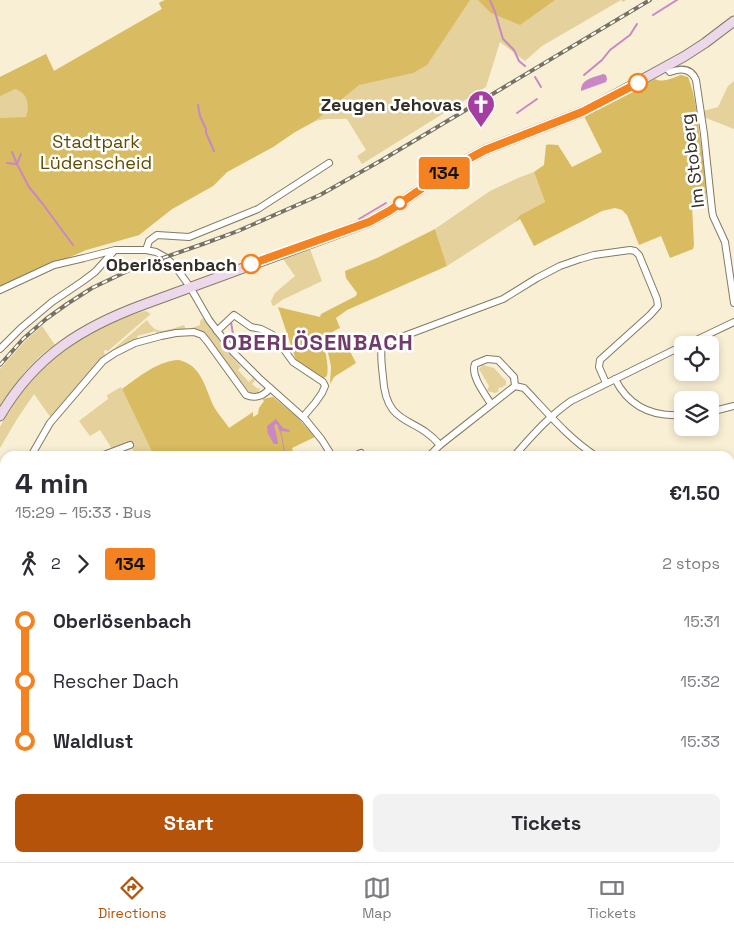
<!DOCTYPE html>
<html lang="en">
<head>
<meta charset="utf-8">
<style>
  body { margin:0; font-family:"Space Grotesk",sans-serif; background:#f2f2f3; color:#2b2b33; height:100vh; display:flex; flex-direction:column; font-size:19px; white-space:nowrap }
  * { box-sizing:border-box; margin:0 }
  p { font-size:16px; color:#7c7c81 }
  .icon { flex:none; width:28px; height:28px; fill:none; stroke:currentColor; stroke-width:2; stroke-linecap:round; stroke-linejoin:round }
  .map { position:relative; flex:1; overflow:hidden }
  .details { position:absolute; left:0px; top:451px; width:735px; height:411px; display:flex; flex-direction:column; background:#fff; border-radius:15px 15px 0 0; box-shadow:0 2px 8px #0003 }
  .details>* { flex:none }
  .badge { padding:0 10px; border-radius:4px; font-size:18px; line-height:32px }
  .buttons { position:absolute; left:674px; top:336px; display:grid; gap:10px }
  .buttons a { display:grid; place-items:center; width:45px; height:45px; border-radius:8px; background:#fff; box-shadow:0 2px 8px #0003; font-size:25px }
  .map>.badge { position:absolute; translate:-50% -50%; box-shadow:0 0 0 2px #fff }
  .legs { display:flex; align-items:center; gap:8px; height:55px; padding:0 15px; font-size:16px }
  .legs p { margin-inline-start:auto }
  .summary { display:flex; align-items:center; justify-content:space-between; height:85px; padding:0 15px }
  h1 { font-size:28px; font-weight:600; line-height:38px }
  .action { display:flex; gap:10px; margin-top:auto; padding:10px 15px }
  .action a { flex:1; height:58px; border-radius:8px; background:#b45309; color:#fff; font-size:20px; font-weight:600; line-height:58px; text-align:center }
  .action a+a { background:#f2f2f3; color:#2b2b33 }
  ul { padding:0 15px; list-style:none }
  li { display:flex; align-items:center; gap:18px; height:60px; font-size:19px }
  li i { display:grid; place-items:center; width:8px; height:100%; margin:0 6px; background:currentColor }
  li i::after { content:''; width:12px; height:12px; margin:-6px; border:4px solid; border-radius:50%; background:#fff }
  li p { margin-inline-start:auto }
  li:first-child i { background:linear-gradient(#0000 50%,currentColor 0) }
  li:last-child i { background:linear-gradient(currentColor 50%,#0000 0) }
  .tab-bar { display:flex; justify-content:space-around; align-items:center; height:70px; border-top:1px solid #e1e1e2; background:#fff; font-size:14px; color:#7c7c81 }
  .tab-bar a { display:grid; justify-items:center; gap:2px }
  .tab-bar .selected { color:#b45309 }
  .map>svg:first-child { display:block }
  .green { fill:#e4d19c }
  .forest { fill:#d9bb61 }
  .water { fill:#ca87c5 }
  .lines { fill:none; stroke-linecap:round; stroke-linejoin:round }
  .stream { stroke:#ca87c5; stroke-width:2 }
  .street-casing { stroke:#827a62; stroke-width:8 }
  .secondary-casing { stroke:#827a62; stroke-width:11 }
  .street { stroke:#fff; stroke-width:6 }
  .secondary { stroke:#ecd8ea; stroke-width:9 }
  .rail-casing { stroke:#777161; stroke-width:4 }
  .rail { stroke:#fff; stroke-width:2; stroke-dasharray:5.5; stroke-linecap:butt }
  .line-1-casing { stroke:#fff; stroke-width:11 }
  .line-1 { stroke:#f58220; stroke-width:8 }
  .stop-1-dot { fill:#fff; stroke:#f58220; stroke-width:2.5 }
  .labels { text-anchor:middle; dominant-baseline:central; stroke-width:5; stroke-linejoin:round; paint-order:stroke }
  .poi-label { font-size:18px; font-weight:bold; fill:#322e24; stroke:#fff; text-anchor:end }
  .park-label { font-size:18px; fill:#604c00; stroke:#fff }
  .street-label { font-size:18px; fill:#322e24; stroke:#fff }
  .stop-label { font-size:18px; font-weight:bold; fill:#322e24; stroke:#fff; text-anchor:end }
  .district-label { font-size:22px; font-weight:bold; letter-spacing:1px; fill:#6f3b6b; stroke:#fff }
</style>
</head>
<body>
<div class="map">
<svg width="734" height="862" viewBox="0 0 734 862">
  <rect width="100%" height="100%" fill="#f9efd4"/>
  <g class="green">
    <polygon points="165,0 626,0 623,2 621,0 542,46 525,61 500,42 486,87 362,164 357,156 366,150 347,119 326,119 315,121 295,132 273,147 227,172 213,186 172,209 139,235 86,250 0,287 0,77 46,54 54,71 162,9 159,3"/>
    <polygon points="734,81 734,129 706,118 704,116 703,111 718,107 728,86"/>
    <polygon points="534,172 545,202 520,215 514,223 447,266 435,229 490,191 518,178"/>
    <polygon points="310,249 322,281 282,300 274,306 272,305 271,301 275,293 295,276 283,259"/>
    <path d="M145,311l3,1 2,2 2,-1 -44,38 -3,-1 -1,1 1,4 -54,63 -17,-24 -17,25 -17,29v-21l2,-4c6,-9 11,-18 17,-26 31,-42 76,-73 126,-86z"/>
    <path d="M203,318l23,32 15,17 -3,3 11,12 4,-4 2,2 -3,4 6,5 2,-2 -1,4 -5,3 -4,-1 -44,-57 -5,-5 -4,-2 -40,6 -1,-4 -19,5 1,4 -28,15 -1,-2 38,-33c2,3 5,7 8,9 7,5 21,-2 29,-4l2,5 14,-5v-4z"/>
    <path d="M42,326l13,19c-21,12 -42,41 -55,61v-37l25,-28z"/>
    <polygon points="483,365 494,368 506,381 506,385 501,388 500,387 498,389 499,391 495,393 487,391 489,386 479,369"/>
    <polygon points="121,387 154,456 136,456 129,443 112,449 100,430 90,436 79,421 108,399 107,395"/>
  </g>
  <g class="forest">
    <path d="M165,0h305l-43,65 -14,8 -54,12 -44,36 -20,11 -22,15 -46,25 -14,14 -41,23 -33,26 -53,15 -86,37v-169l26,-1c4,-12 2,-24 -11,-28l-15,7v-19l46,-23 8,17 108,-62 -3,-6z"/>
    <polygon points="478,0 555,0 520,25 491,13"/>
    <path d="M681,75l7,2c8,19 9,41 12,61 3,23 7,46 6,70l-4,-3 -10,1 2,39 -1,4 -23,9 -9,-22 -22,9 -12,-30 -5,-5 -7,-2 -13,3 -68,35 -14,-27 -6,4 6,-8 25,-13 -11,-30 10,-7 2,-20c4,-1 8,0 12,0l14,22 30,-15 -18,-36 71,-37c8,4 18,-1 26,-4z"/>
    <path d="M435,229l12,37 -100,44 -11,8 4,10c-27,12 -9,25 -13,48l-3,2 -4,-1 -24,-17 -18,-53 42,10 1,-3 35,-18 1,-3 -11,-15 -1,-7 32,-13z"/>
    <path d="M338,333l3,1 15,29 -22,14 -4,7c0,-6 1,-11 1,-17 -1,-13 -12,-30 7,-34z"/>
    <path d="M179,360c22,5 26,27 34,45 4,8 11,15 16,23l24,-16v5l5,-3 1,-6 5,-7 -2,-2 11,-2 24,20 18,20 -23,11 2,8h-140l-32,-67c17,-12 35,-28 57,-29z"/>
  </g>
  <g class="water">
    <path d="M603,74l3,1 1,4 -1,3 -25,9c0,-12 11,-13 22,-17z"/>
    <polygon points="275,418 283,428 290,430 289,432 281,431 286,456 285,456 281,435 277,424 274,425 278,442 278,444 274,444 268,434 267,426 275,420"/>
  </g>
  <g class="lines">
    <g class="stream">
      <polyline points="490,0 495,12 503,39 514,50 519,61 525,66"/>
      <polyline points="653,15 677,0"/>
      <polyline points="584,75 602,60 610,50 630,35 637,24"/>
      <polyline points="535,77 541,87"/>
      <polyline points="198,105 200,116 206,129 206,133 214,151"/>
      <polyline points="517,113 537,99"/>
      <polyline points="12,152 17,164 29,187 42,203 73,245"/>
      <polyline points="7,163 17,164 21,154"/>
      <polyline points="359,219 386,203"/>
      <polyline points="231,322 234,340 236,346"/>
    </g>
    <g class="street-casing">
      <g id="street">
        <path d="M666,67l4,5c11,-4 21,-4 26,8l8,54 8,76 1,6 12,26 9,61"/>
        <polyline points="146,250 149,241 157,235 189,237 258,209 329,163"/>
        <polyline points="0,290 54,265 84,258 115,250 146,250 156,252 165,257 175,266 190,287 209,320 234,353 260,379 305,419 322,440 332,456"/>
        <polyline points="217,331 234,315 251,327 261,329 271,334 275,337 293,362 323,382 325,386 322,393 315,403 303,417"/>
        <polyline points="686,345 734,322"/>
        <polyline points="0,349 21,328 52,302 83,281 95,272 114,251"/>
        <path d="M615,379c14,28 37,38 67,36"/>
        <path d="M515,386l9,2c23,24 44,50 72,68"/>
        <path d="M491,404c-6,-10 -21,-29 -16,-40l12,-5 11,1 16,17 1,9"/>
        <polyline points="710,412 734,406"/>
        <path d="M440,445c-25,-30 -54,-17 -57,-68 -1,-10 -3,-21 -1,-31l6,-4 115,-43 34,-21 23,-12 20,-7 14,-4 36,-5 5,1 4,4 18,44 1,7 -8,9 -50,45 -1,7 7,16"/>
        <path d="M31,456l19,-33 53,-62 12,-8 20,-10 26,-7 15,-3 18,-1 8,3 5,6 39,54c9,4 18,1 24,-7"/>
        <polyline points="101,456 130,445"/>
        <polyline points="354,456 361,453"/>
        <polyline points="429,456 440,445 515,386"/>
        <path d="M514,456c18,-20 34,-39 57,-55l111,-55"/>
        <polyline points="730,493 734,493"/>
        <polyline points="730,518 734,518"/>
        <polyline points="730,577 734,576"/>
        <polyline points="0,623 5,610"/>
        <polyline points="730,624 734,625"/>
        <polyline points="730,692 734,692"/>
        <polyline points="0,731 5,740"/>
        <polyline points="730,753 734,757"/>
        <polyline points="0,824 5,818"/>
        <polyline points="221,858 226,862"/>
        <polyline points="664,858 665,862"/>
        <polyline points="715,858 716,862"/>
        <polyline points="724,858 725,862"/>
        <polyline points="493,859 493,862"/>
        <polyline points="296,862 296,858"/>
        <polyline points="332,862 334,858"/>
        <polyline points="355,862 355,858"/>
        <polyline points="379,862 384,858"/>
        <polyline points="588,862 589,858"/>
      </g>
    </g>
    <g class="secondary-casing">
      <path id="secondary" d="M0,416c35,-60 82,-89 145,-112l224,-82 20,-11 61,-42 35,-19 97,-38 12,-6 91,-50 20,-13 29,-22"/>
    </g>
    <use href="#street" class="street"/>
    <use href="#secondary" class="secondary"/>
    <g class="rail-casing">
      <polyline id="rail" points="0,365 23,339 46,319 67,304 92,288 134,268 203,244 238,231 320,195 382,160 650,0"/>
    </g>
    <use href="#rail" class="rail"/>
  </g>
  <g class="lines">
    <g class="line-1-casing">
      <polyline id="line-1" points="251,264 369,222 389,211 450,169 485,150 582,112 638,83"/>
    </g>
    <use href="#line-1" class="line-1"/>
  </g>
  <defs>
    <g id="church-pin" transform="scale(1.4375)"><path d="M0 17L-7.5 6A9.5 9.5 0 1 1 7.5 6Z" fill="#a53ea1" stroke="#fff"/><path d="M-1.2-6h2.4v3.5h3.3v2.4h-3.3V6h-2.4V-.1h-3.3v-2.4h3.3Z" fill="#fff"/></g>
  </defs>
  <g fill-rule="evenodd">
    <use href="#church-pin" x="481" y="104"/>
  </g>
  <g class="stop-1-dot">
    <circle cx="638" cy="83" r="9"/>
    <circle cx="400" cy="203" r="6"/>
    <circle cx="251" cy="264" r="9"/>
  </g>
  <g class="labels">
    <g class="poi-label">
      <text x="462" y="104">Zeugen Jehovas</text>
    </g>
    <g class="park-label">
      <text x="96" y="141">Stadtpark<tspan x="96" dy="21">Lüdenscheid</tspan></text>
    </g>
    <g class="street-label">
      <text transform="translate(692 161) rotate(-97)">Im Stoberg</text>
    </g>
    <g class="stop-label">
      <text x="237" y="264">Oberlösenbach</text>
    </g>
    <g class="district-label">
      <text x="318" y="342">OBERLÖSENBACH</text>
    </g>
  </g>
</svg>
<div class="buttons">
<a><svg class="icon" aria-label="locate" viewBox="0 0 24 24"><circle cx="12" cy="12" r="6"/><path d="M12 2v4M12 18v4M2 12h4M18 12h4"/></svg></a>
<a><svg class="icon" aria-label="layers" viewBox="0 0 24 24"><path d="M12 4l9 5-9 5-9-5zM3 14l9 5 9-5"/></svg></a>
</div>
<b class="badge" style="left:444px;top:173px;background:#f58220;color:#111">134</b>
<section class="details">
<div class="summary"><div><h1>4 min</h1><p>15:29 – 15:33 · Bus</p></div><b>€1.50</b></div>
<div class="legs"><svg class="icon" aria-label="walk" viewBox="0 0 24 24"><circle cx="13" cy="4" r="2"/><path d="M13 8l-2 6 4 7M11 14l-3 7M7 12l3-4h3l4 4"/></svg>2<svg class="icon" aria-label="forward" viewBox="0 0 24 24"><path d="M9 5l7 7-7 7"/></svg><b class="badge" style="background:#f58220;color:#111">134</b><p>2 stops</p></div>
<ul>
<li><i style="color:#f58220"></i><b>Oberlösenbach</b><p>15:31</p></li>
<li><i style="color:#f58220"></i><span>Rescher Dach</span><p>15:32</p></li>
<li><i style="color:#f58220"></i><b>Waldlust</b><p>15:33</p></li>
</ul>
<div class="action"><a>Start</a><a>Tickets</a></div>
</section>
</div>
<nav class="tab-bar">
<a class="selected"><svg class="icon" aria-label="directions" viewBox="0 0 24 24"><path d="M12 3l9 9-9 9-9-9zM9 14v-3h6M13 9l2 2-2 2"/></svg>Directions</a>
<a><svg class="icon" aria-label="map" viewBox="0 0 24 24"><path d="M3 6l6-2 6 2 6-2v14l-6 2-6-2-6 2zM9 4v14M15 6v14"/></svg>Map</a>
<a><svg class="icon" aria-label="tickets" viewBox="0 0 24 24"><path d="M3 7h18v10H3zM15 7v10"/></svg>Tickets</a>
</nav>
</body>
</html>
